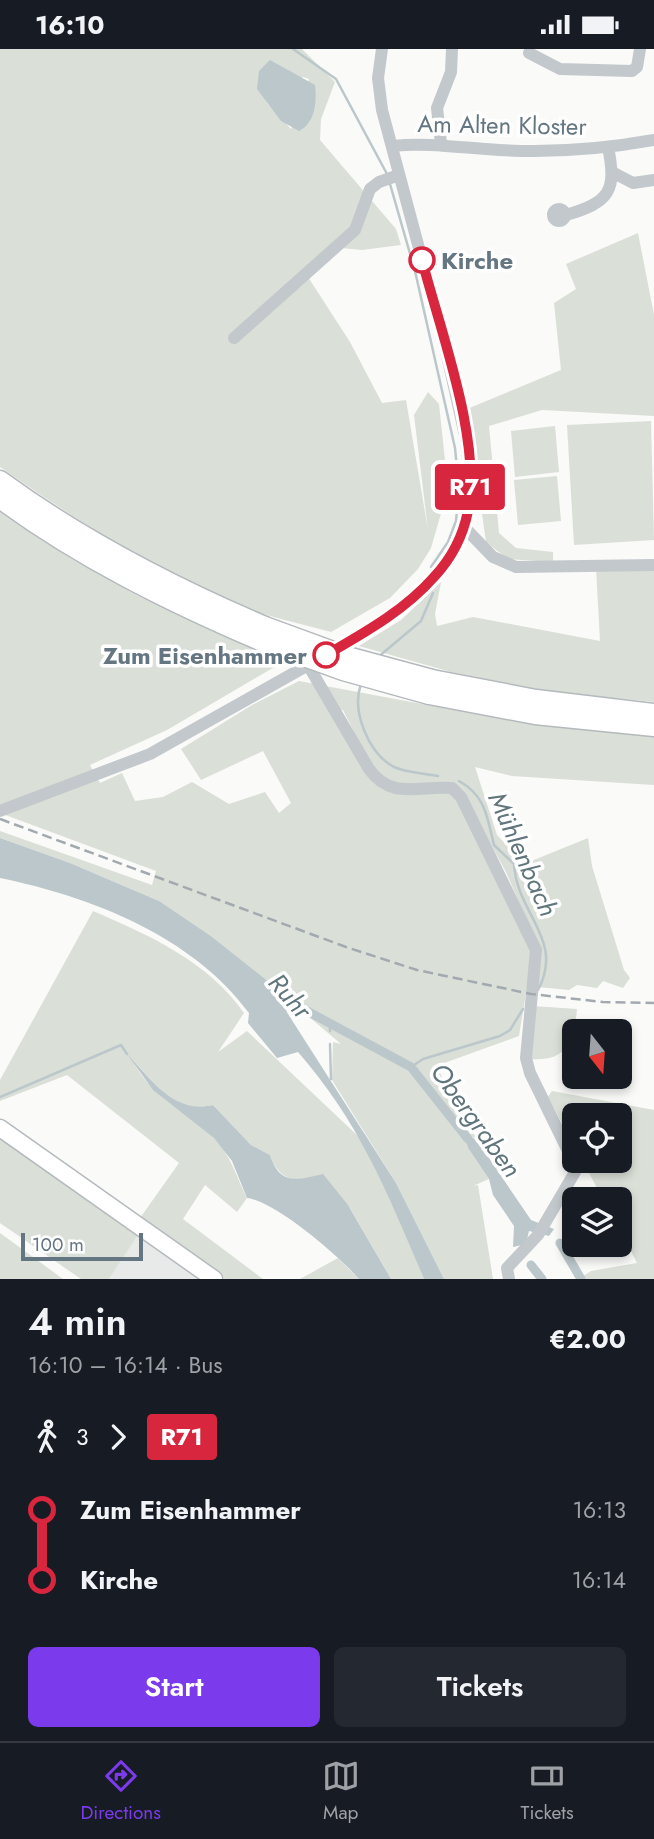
<!DOCTYPE html>
<html lang="en">
<head>
<meta charset="utf-8">
<style>
  body { margin:0; font-family:Jost,sans-serif; background:#242831; color:#f1f3f6; height:100vh; display:flex; flex-direction:column; font-size:26px; white-space:nowrap }
  * { box-sizing:border-box; margin:0 }
  p { font-size:23px; color:#9ea1a6 }
  .icon { flex:none; width:38px; height:38px; fill:none; stroke:currentColor; stroke-width:2; stroke-linecap:round; stroke-linejoin:round }
  .map { position:relative; height:1230px; overflow:hidden }
  .sheet { display:flex; flex-direction:column; background:#171b24; flex:1 }
  .sheet>* { flex:none }
  .badge { padding:0 14px; border-radius:5px; font-size:24px; line-height:46px }
  .needle { width:46px; rotate:163deg }
  .fabs { position:absolute; left:562px; top:970px; display:grid; gap:14px }
  .fabs a { display:grid; place-items:center; width:70px; height:70px; border-radius:10px; background:#171b24; box-shadow:0 4px 10px #0003; font-size:35px }
  .scale { position:absolute; left:21px; bottom:18px; width:122px; box-sizing:border-box; padding-left:7px; border:4px solid #657683; border-top:0; font-size:19px; line-height:24px; white-space:nowrap; color:#657683; -webkit-text-stroke:5px #fff; paint-order:stroke }
  .map>.badge { position:absolute; translate:-50% -50%; box-shadow:0 0 0 4px #fff }
  .legs { display:flex; align-items:center; gap:10px; height:77px; padding:0 28px; font-size:23px }
  .legs p { margin-inline-start:auto }
  .headline { display:flex; align-items:center; justify-content:space-between; height:119px; padding:0 28px }
  h1 { font-size:38px; font-weight:600; line-height:52px }
  .cta { display:flex; gap:14px; margin-top:auto; padding:14px 28px }
  .cta a { flex:1; height:80px; border-radius:10px; background:#7c3aed; color:#fff; font-size:28px; font-weight:600; line-height:80px; text-align:center }
  .cta a+a { background:#242831; color:#f1f3f6 }
  ul { padding:0 28px; list-style:none }
  li { display:flex; align-items:center; gap:24px; height:70px; font-size:26px }
  li i { display:grid; place-items:center; width:10px; height:100%; margin:0 9px; background:currentColor }
  li i::after { content:''; width:18px; height:18px; margin:-9px; border:5px solid; border-radius:50%; background:#171b24 }
  li p { margin-inline-start:auto }
  li:first-child i { background:linear-gradient(#0000 50%,currentColor 0) }
  li:last-child i { background:linear-gradient(currentColor 50%,#0000 0) }
  .status { display:flex; justify-content:space-between; align-items:center; height:49px; padding:0 35px; background:#171b24; direction:ltr }
  .status svg { height:19px; fill:currentColor }
  .tabs { display:flex; justify-content:space-around; align-items:center; height:98px; border-top:2px solid #363941; background:#171b24; font-size:19px; color:#9ea1a6 }
  .tabs a { display:grid; justify-items:center; gap:4px }
  .tabs .current { color:#7c3aed }
  .map>svg:first-child { display:block }
  .built { fill:#e8e9e9 }
  .green { fill:#dadfd7; fill-rule:evenodd }
  .water { fill:#bbc7cb }
  .lines { fill:none; stroke-linecap:round; stroke-linejoin:round }
  .stream { stroke:#bbc7cb; stroke-width:2.5 }
  .canal { stroke:#bbc7cb; stroke-width:9 }
  .major-casing { stroke:#b5babe; stroke-width:19 }
  .highway-casing { stroke:#b4b9bd; stroke-width:21 }
  .minor { stroke:#c3c8cc; stroke-width:12 }
  .major { stroke:#fff; stroke-width:16 }
  .highway { stroke:#fff; stroke-width:18 }
  .rail { stroke:#a2aab0; stroke-width:2.5; stroke-dasharray:10 5; stroke-linecap:butt }
  .highway-bridge-casing { stroke:#b4b9bd; stroke-width:21; stroke-linecap:butt }
  .highway-bridge { stroke:#fff; stroke-width:18 }
  .line-1-casing { stroke:#fff; stroke-width:16 }
  .line-1 { stroke:#d7263d; stroke-width:10 }
  .stop-1-dot { fill:#fff; stroke:#d7263d; stroke-width:3.5 }
  .labels { text-anchor:middle; dominant-baseline:central; stroke-width:7; stroke-linejoin:round; paint-order:stroke }
  .street-label { font-size:24px; fill:#657683; stroke:#fff }
  .stop-label { font-size:24px; font-weight:bold; fill:#657683; stroke:#fff; text-anchor:start }
  .water-label { font-size:26px; font-style:italic; fill:#60757c; stroke:#fff }
</style>
</head>
<body>
<div class="status"><b>16:10</b><svg viewBox="0 0 49 12"><path d="M0 12V9h3v3zM5 12V6h3v6zM10 12V3h3v9zM15 12V0h3v12zM26 1h20v11H26zM47 4h2v5h-2z"/></svg></div>
<div class="map">
<svg width="654" height="1230" viewBox="0 0 654 1230">
  <rect width="100%" height="100%" fill="#fafaf8"/>
  <polygon class="built" points="138,1186 200,1230 109,1230"/>
  <g class="green">
    <path d="M0,0h302l33,33 -14,37 -1,21 76,89 5,16 -39,5 -31,-3 -23,30 42,65 32,61 24,-3 22,130 -14,-115 14,-23 11,12 9,85 -17,59 -13,21 -28,29 -59,34c-32,-9 -68,-16 -98,-29 -84,-35 -159,-85 -233,-136zM303,28l6,2 -18,50 -24,-26z"/>
    <polygon points="638,184 654,266 654,367 542,361 489,377 499,484 516,499 553,503 553,513 508,510 486,493 467,360 561,321 554,254 576,240 566,215"/>
    <polygon points="651,372 654,491 574,496 567,376"/>
    <polygon points="555,377 559,423 515,428 511,382"/>
    <polygon points="557,427 561,472 518,476 514,431"/>
    <path d="M0,460l70,49 68,38 145,66 -116,68 -77,35 10,18 22,-10 13,28 28,-4 29,-15 37,22 36,-12 14,21 12,-10 -28,-52 -62,29 -20,-31 71,-44 47,-24 229,43 126,12v49l-142,-9 -37,-9 22,68 27,29 64,-26 4,28 32,104 6,8 -7,10 -20,-7 -6,7 -20,-3 -8,5 -32,-3 3,-36 -34,-79 -36,-65 63,143 -14,86 -83,30 42,75 -14,-10 4,17 21,31 -16,7 5,-1 15,94h-49l-48,-96 -64,-103 1,-38 8,2 -66,-56 -116,-87 -89,-38 -70,-25v-7l152,54 4,-14 -156,-58zM329,660l14,1 23,46z"/>
    <polygon points="596,519 654,521 654,653 552,643 451,623 359,597 401,571 441,533 435,565 437,577 473,568 600,592"/>
    <path d="M93,862c56,24 116,51 151,102l-26,39 29,-21 112,106 25,45 40,97h-33l-41,-71 -38,-31c-20,9 -36,-3 -42,-22l-19,-10 -38,-40c-40,9 -56,-20 -81,-46 16,36 54,52 81,78 18,18 23,39 34,61l-10,14 -32,-27 -22,34 80,60h-38l-85,-61 39,-55 -112,-88 -67,26v-21z"/>
    <path d="M533,957l44,3c-3,34 -11,53 -48,50z"/>
    <polygon points="552,1042 654,1061 654,1230 579,1230 591,1222 637,1214 620,1181 620,1150 603,1150 582,1111 620,1111 620,1066 574,1066 574,1097 548,1048"/>
    <polygon points="0,1088 138,1186 109,1230 81,1230 0,1174"/>
    <polygon points="0,1184 63,1230 0,1230"/>
    <polygon points="338,1209 359,1230 300,1230"/>
  </g>
  <g class="water">
    <path d="M270,11l45,25c2,17 0,38 -16,46l-18,-10 -24,-32 2,-18z"/>
    <path d="M0,789l70,25 89,38 53,36 63,50 13,27 108,169 48,96h-20c-36,-85 -64,-156 -126,-227l-21,6 -29,-35 1,-10c-57,-77 -157,-116 -249,-135z"/>
    <path d="M127,1005c26,26 45,60 86,51l38,40 19,10c10,31 27,25 53,19l25,31 43,74h-32c-20,-23 -84,-78 -112,-81l-15,-37 -18,-23 -61,-48z"/>
    <polygon points="463,1081 478,1093 531,1171 554,1180 549,1187 529,1182 526,1195 513,1198 514,1177 493,1146 489,1130 468,1099"/>
  </g>
  <g class="lines">
    <g class="stream">
      <polyline points="293,0 336,30 387,125"/>
      <polyline points="390,135 415,222 455,399 459,440 456,472 448,493 431,518"/>
      <polyline points="377,609 421,572 433,544"/>
      <path d="M361,635c-10,27 8,70 33,83 14,6 29,6 44,9"/>
      <path d="M459,732c27,15 28,36 35,64l20,19c3,51 51,75 24,126"/>
      <polyline points="330,982 330,974"/>
      <polyline points="330,995 331,1030"/>
      <polyline points="411,1018 423,1010 500,987 510,981 523,960"/>
      <polyline points="0,1048 121,996 127,1005"/>
    </g>
    <g class="canal">
      <polyline points="272,946 294,955 411,1018 468,1090"/>
      <polyline points="560,1194 581,1230"/>
      <polyline points="531,1216 542,1230"/>
    </g>
    <g class="major-casing">
      <polyline id="major" points="0,1079 214,1230"/>
    </g>
    <g class="highway-casing">
      <g id="highway">
        <path d="M0,431c82,60 171,106 265,146"/>
        <path d="M0,450c80,59 169,103 260,142"/>
        <polyline points="432,630 536,650 654,664"/>
        <polyline points="429,646 535,666 654,678"/>
      </g>
    </g>
    <g class="minor">
      <polyline points="529,4 560,20 632,22 637,18 640,0"/>
      <polyline points="441,94 437,59 451,23 452,0"/>
      <path d="M392,97c37,-4 70,2 107,4 51,3 105,-1 155,-10"/>
      <polyline points="612,123 633,134 654,131"/>
      <circle cx="559" cy="166" r="6"/>
      <path d="M566,166c44,-13 51,-24 42,-68"/>
      <polyline points="234,289 355,181 370,140 379,133 399,126"/>
      <polyline points="464,478 493,508 516,518 654,516"/>
      <path d="M308,616l61,104c23,32 51,16 83,19l9,9 75,153 -10,108 4,15 41,84 4,15 -37,63 -31,33 2,11"/>
      <polyline points="0,762 150,705 326,606 374,578 413,549 435,527 456,496 464,478 471,444 466,391 443,289 382,61 378,29 382,0"/>
    </g>
    <use href="#major" class="major"/>
    <use href="#highway" class="highway"/>
    <polyline class="rail" points="0,770 346,898 417,921 531,945 603,953 654,954"/>
    <g class="highway-bridge-casing">
      <g id="highway-bridge">
        <polyline points="265,577 347,607 432,630"/>
        <polyline points="260,592 343,622 429,646"/>
      </g>
    </g>
    <use href="#highway-bridge" class="highway-bridge"/>
  </g>
  <g class="lines">
    <g class="line-1-casing">
      <path id="line-1" d="M326,606c38,-22 78,-44 108,-78 17,-18 29,-41 34,-66 14,-70 -28,-181 -46,-251"/>
    </g>
    <use href="#line-1" class="line-1"/>
  </g>
  <g class="stop-1-dot">
    <circle cx="422" cy="211" r="12"/>
    <circle cx="326" cy="606" r="12"/>
  </g>
  <g class="labels">
    <g class="street-label">
      <text transform="translate(502 76) rotate(1)">Am Alten Kloster</text>
    </g>
    <g class="stop-label">
      <text x="441" y="211">Kirche</text>
      <text x="307" y="606" text-anchor="end">Zum Eisenhammer</text>
    </g>
    <g class="water-label">
      <text transform="translate(523 805) rotate(66)">Mühlenbach</text>
      <text transform="translate(290 947) rotate(49)">Ruhr</text>
      <text transform="translate(476 1071) rotate(54)">Obergraben</text>
    </g>
  </g>
</svg>
<div class="fabs">
<a><svg class="needle" viewBox="-14 -14 28 28"><path d="M0-13l5 13h-10z" fill="#e53935"/><path d="M0 13l5-13h-10z" fill="#9ea1a6"/></svg></a>
<a><svg class="icon" aria-label="locate" viewBox="0 0 24 24"><circle cx="12" cy="12" r="6"/><path d="M12 2v4M12 18v4M2 12h4M18 12h4"/></svg></a>
<a><svg class="icon" aria-label="layers" viewBox="0 0 24 24"><path d="M12 4l9 5-9 5-9-5zM3 14l9 5 9-5"/></svg></a>
</div>
<div class="scale">100 m</div>
<b class="badge" style="left:470px;top:438px;background:#d7263d;color:#fff">R71</b>
</div>
<section class="sheet">
<div class="headline"><div><h1>4 min</h1><p>16:10 – 16:14 · Bus</p></div><b>€2.00</b></div>
<div class="legs"><svg class="icon" aria-label="walk" viewBox="0 0 24 24"><circle cx="13" cy="4" r="2"/><path d="M13 8l-2 6 4 7M11 14l-3 7M7 12l3-4h3l4 4"/></svg>3<svg class="icon" aria-label="forward" viewBox="0 0 24 24"><path d="M9 5l7 7-7 7"/></svg><b class="badge" style="background:#d7263d;color:#fff">R71</b></div>
<ul>
<li><i style="color:#d7263d"></i><b>Zum Eisenhammer</b><p>16:13</p></li>
<li><i style="color:#d7263d"></i><b>Kirche</b><p>16:14</p></li>
</ul>
<div class="cta"><a>Start</a><a>Tickets</a></div>
</section>
<nav class="tabs">
<a class="current"><svg class="icon" aria-label="directions" viewBox="0 0 24 24"><path d="M12 3l9 9-9 9-9-9zM9 14v-3h6M13 9l2 2-2 2"/></svg>Directions</a>
<a><svg class="icon" aria-label="map" viewBox="0 0 24 24"><path d="M3 6l6-2 6 2 6-2v14l-6 2-6-2-6 2zM9 4v14M15 6v14"/></svg>Map</a>
<a><svg class="icon" aria-label="tickets" viewBox="0 0 24 24"><path d="M3 7h18v10H3zM15 7v10"/></svg>Tickets</a>
</nav>
</body>
</html>
